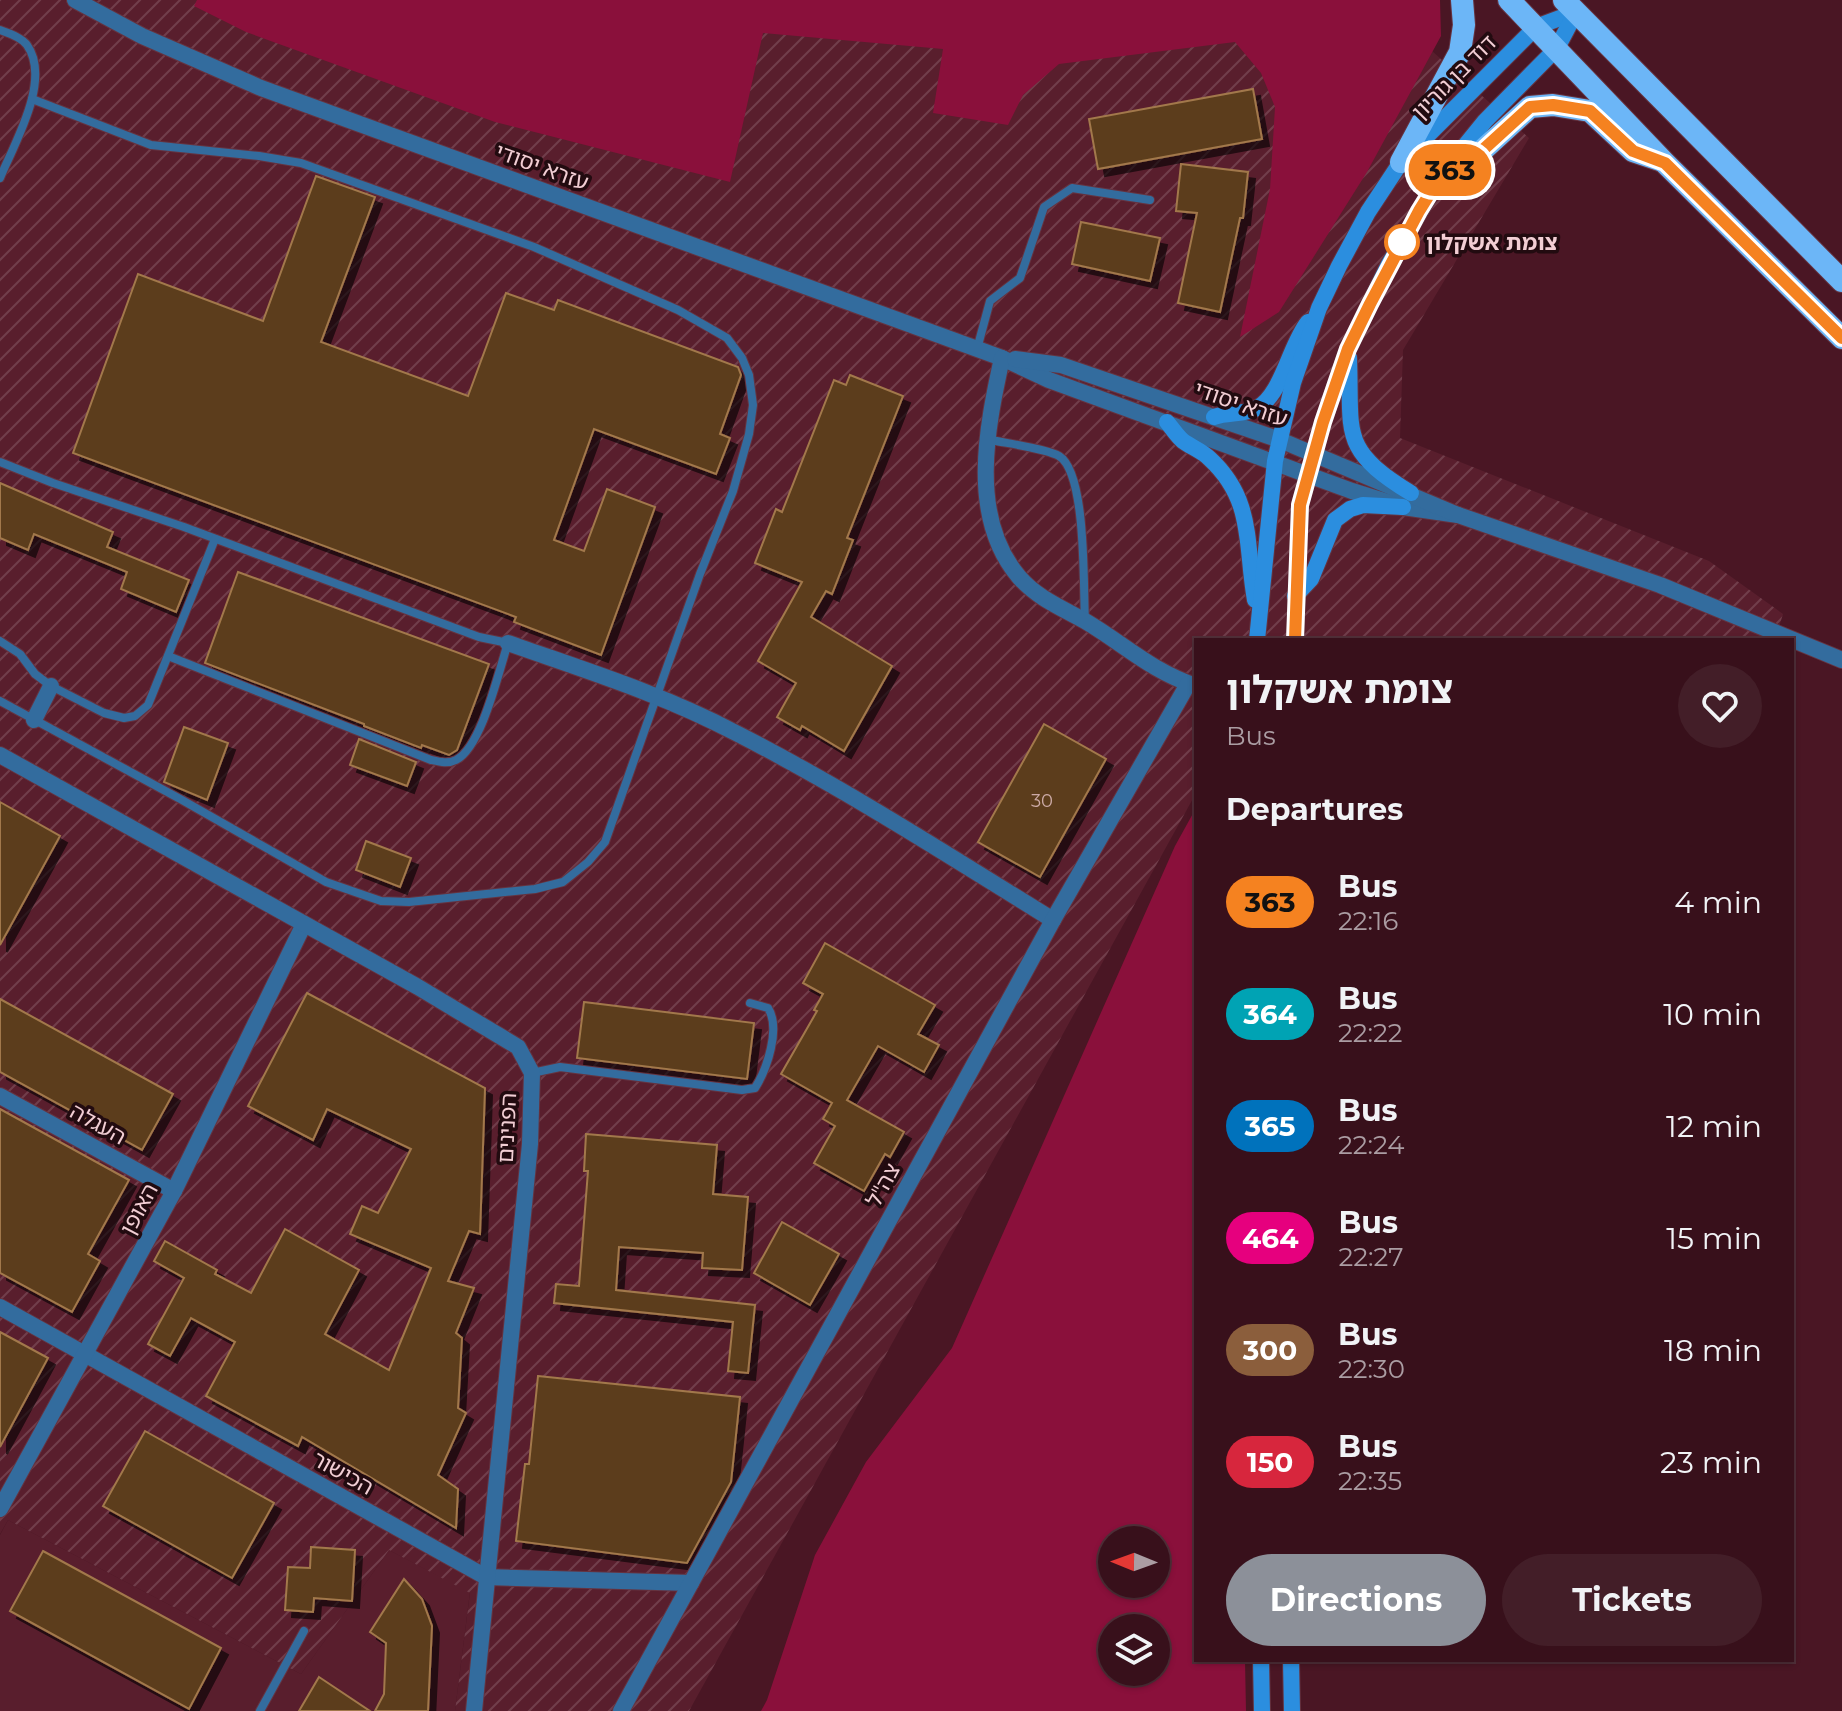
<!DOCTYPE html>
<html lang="en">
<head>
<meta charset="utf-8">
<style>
  body { margin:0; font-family:Montserrat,"Noto Sans Hebrew",sans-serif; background:#431e28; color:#f1f3f6; height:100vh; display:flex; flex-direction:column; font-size:30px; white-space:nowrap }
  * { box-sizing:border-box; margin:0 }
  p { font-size:26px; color:#ab9da3 }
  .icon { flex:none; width:44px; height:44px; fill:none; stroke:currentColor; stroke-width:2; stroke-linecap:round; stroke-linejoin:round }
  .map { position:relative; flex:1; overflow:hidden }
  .details { position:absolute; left:1194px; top:638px; width:600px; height:1024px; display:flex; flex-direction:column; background:#38101b; border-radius:0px; box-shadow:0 2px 6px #0004,0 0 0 2px #52303a }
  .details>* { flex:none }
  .badge { padding:0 16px; border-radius:26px; font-size:28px; line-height:52px }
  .needle { width:52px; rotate:271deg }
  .fabs { position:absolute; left:1098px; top:1526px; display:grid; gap:16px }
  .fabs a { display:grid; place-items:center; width:72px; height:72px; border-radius:50%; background:#38101b; box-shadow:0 2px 6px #0004,0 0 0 2px #52303a; font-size:40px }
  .map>.badge { position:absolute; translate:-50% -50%; box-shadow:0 0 0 4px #fff }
  h2 { padding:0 32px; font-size:30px; line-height:72px }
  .round { display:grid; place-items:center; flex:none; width:84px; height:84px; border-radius:42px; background:#431e28 }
  .head { display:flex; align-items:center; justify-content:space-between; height:136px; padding:0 32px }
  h1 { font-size:38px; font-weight:700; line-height:60px }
  .cta { display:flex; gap:16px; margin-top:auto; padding:16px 32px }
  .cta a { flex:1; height:92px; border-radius:48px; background:#8c9099; color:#fff; font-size:32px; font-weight:700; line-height:92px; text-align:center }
  .cta a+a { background:#431e28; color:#f1f3f6 }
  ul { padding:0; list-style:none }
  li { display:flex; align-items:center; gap:24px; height:112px; padding:0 32px }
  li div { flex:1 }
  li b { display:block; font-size:30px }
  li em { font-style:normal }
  li .badge { min-width:88px; font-weight:700; text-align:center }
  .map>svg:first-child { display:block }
  .built { fill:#591e2d }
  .industrial { fill:url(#industrial-furrows) }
  .green { fill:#8a103b; fill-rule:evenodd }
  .building { fill:#5c3e1c; stroke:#a2784b; stroke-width:2; filter:url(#shadow) }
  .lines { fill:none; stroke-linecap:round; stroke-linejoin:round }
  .service-casing { stroke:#653340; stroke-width:10 }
  .minor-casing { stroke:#653340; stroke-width:18 }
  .tertiary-casing { stroke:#653340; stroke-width:18 }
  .secondary-casing { stroke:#653340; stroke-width:18 }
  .trunk-casing { stroke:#653340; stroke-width:24 }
  .service { stroke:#336c9e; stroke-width:8 }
  .minor { stroke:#336c9e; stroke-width:16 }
  .tertiary { stroke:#336c9e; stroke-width:16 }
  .secondary { stroke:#2b8edf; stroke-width:16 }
  .trunk { stroke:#6cb6f7; stroke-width:22 }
  .line-casing { stroke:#fff; stroke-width:18 }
  .line { stroke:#f58220; stroke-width:12 }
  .stop-dot { fill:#fff; stroke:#f58220; stroke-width:4 }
  .labels { text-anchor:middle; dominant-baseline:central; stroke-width:7; stroke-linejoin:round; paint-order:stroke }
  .number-label { font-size:18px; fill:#ccaaa6 }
  .street-label { font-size:22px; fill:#f2ced4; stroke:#220b10 }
  .stop-label { font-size:22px; font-weight:bold; fill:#f2ced4; stroke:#220b10; text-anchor:start }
</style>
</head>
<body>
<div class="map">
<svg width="1842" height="1711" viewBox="0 0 1842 1711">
  <defs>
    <pattern id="industrial-furrows" width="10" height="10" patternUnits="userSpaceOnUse" patternTransform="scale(2)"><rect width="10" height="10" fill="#591e2d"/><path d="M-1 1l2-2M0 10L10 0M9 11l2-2" fill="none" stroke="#713e4b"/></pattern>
    <filter id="shadow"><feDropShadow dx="7" dy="7" stdDeviation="0" flood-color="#0009"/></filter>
  </defs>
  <rect width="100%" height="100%" fill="#4a1624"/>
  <polygon class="built" points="8,1520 301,1674 389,1550 470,1592 455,1711 0,1711 0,1535"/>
  <polygon class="industrial" points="0,0 1375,0 1529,138 1403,350 1400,438 1709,561 1783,614 1775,640 1196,640 1196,793 689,1711 455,1711 470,1593 389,1550 301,1674 8,1520 0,1534"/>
  <g class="green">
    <polygon points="197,0 1440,0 1441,36 1367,172 1279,312 1240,337 1270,189 1275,107 1261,73 1235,42 1059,64 1023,95 1008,125 933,113 943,49 763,33 730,182 495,122 246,32 194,6"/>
    <path d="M1196,808v852h49l1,51h-485l6,-11 48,-145 51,-93 86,-114 223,-502zM1112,1540h44v44h-44zM1112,1628h44v44h-44z"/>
  </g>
  <g class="building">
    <polygon points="1253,89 1262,139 1098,169 1089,119"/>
    <polygon points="1181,164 1248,172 1243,218 1240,218 1220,312 1178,303 1197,213 1176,211"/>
    <polygon points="316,176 375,197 321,342 468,396 506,293 554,310 558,300 738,367 741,375 720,434 730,438 716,474 594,429 554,540 584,551 607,489 655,507 601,655 514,622 516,617 73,453 138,274 263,321"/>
    <polygon points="1081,222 1160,238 1150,281 1072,264"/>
    <polygon points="850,375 903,396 847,538 853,540 832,594 826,591 811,617 892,666 844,751 802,726 800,730 777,717 796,683 758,661 802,582 755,563 776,509 782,512 834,380 846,385"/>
    <polygon points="0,483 113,532 107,547 189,580 176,612 121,589 127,572 34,534 28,550 0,538"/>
    <polygon points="238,572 489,664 457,750 449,755 422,745 421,748 364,726 364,724 205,663"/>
    <polygon points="1044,724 1106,759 1040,877 978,842"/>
    <polygon points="184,727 228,743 207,800 164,782"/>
    <polygon points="359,739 416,762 407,786 350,765"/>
    <polygon points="0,802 60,836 0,945"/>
    <polygon points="366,841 411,858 400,887 356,870"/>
    <polygon points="825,943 935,1005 918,1034 939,1045 924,1072 878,1046 847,1100 904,1132 890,1157 885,1154 864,1191 814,1163 835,1126 823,1119 832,1103 781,1074 817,1011 814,1010 823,994 803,983"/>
    <polygon points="307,993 485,1088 480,1234 469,1231 448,1281 474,1288 456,1333 462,1338 458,1408 466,1413 438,1475 458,1489 456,1528 302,1437 298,1446 206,1396 235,1342 191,1318 170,1356 148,1344 184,1278 154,1261 165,1241 217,1270 215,1274 251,1293 285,1229 359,1270 325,1334 389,1370 431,1268 350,1234 362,1206 378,1213 411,1149 327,1109 313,1140 248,1106"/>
    <polygon points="0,999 173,1094 142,1150 0,1072"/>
    <polygon points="584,1002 754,1023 747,1079 577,1058"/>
    <polygon points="0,1109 129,1180 88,1254 100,1261 72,1312 0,1273"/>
    <polygon points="586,1134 717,1145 713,1194 748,1197 742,1270 702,1268 703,1253 619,1247 616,1290 755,1305 748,1373 728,1371 733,1322 554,1303 556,1284 579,1286 588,1171 584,1171"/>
    <polygon points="782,1222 839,1254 810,1305 754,1273"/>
    <polygon points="0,1332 48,1358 0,1447"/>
    <polygon points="538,1376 740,1397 731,1482 687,1563 516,1541 525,1464 529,1464"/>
    <polygon points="145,1431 274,1503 232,1578 103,1506"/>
    <polygon points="311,1547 355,1550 352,1601 314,1598 313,1612 285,1610 288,1567 310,1568"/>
    <polygon points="43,1551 221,1648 189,1709 10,1611"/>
    <polygon points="404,1579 422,1599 432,1626 428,1711 375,1711 384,1694 386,1643 370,1632"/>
    <polygon points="319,1677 370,1711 299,1711"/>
  </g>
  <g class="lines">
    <g class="service-casing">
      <g id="service">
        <path d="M0,30c9,3 22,8 27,15 25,35 -13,99 -27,133"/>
        <polyline points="977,349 990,301 1020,278 1044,207 1072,188 1150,200"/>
        <path d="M986,439c17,4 59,9 73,17 28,17 24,132 26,164"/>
        <path d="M0,462l53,21 131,44 295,110 29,6c-9,27 -26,104 -52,117 -8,4 -16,2 -25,0l-263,-104"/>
        <polyline points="0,641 20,654 35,674 51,686 104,713 124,718 135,716 148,705 215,539"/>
        <polyline points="0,701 182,800 326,882 381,901 409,902 535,889 563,882 588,862 605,842 700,574 733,491 749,434 753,405 749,375 742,358 727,338 678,310 534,247 301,163 259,156 151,145 32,99"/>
        <path d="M532,1073l28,-6 182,23 13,-2c12,-19 26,-60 13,-80l-18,-5"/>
        <polyline points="260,1711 304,1631"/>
      </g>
    </g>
    <g class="minor-casing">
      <g id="minor">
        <polyline points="75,0 142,36 261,88 1002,358 1049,380 1352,491 1403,507 1458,515"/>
        <path d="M1002,358c-15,69 -34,159 17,219 18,21 43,31 66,44 39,23 66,50 111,65"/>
        <polyline points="1015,359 1061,365 1280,440 1458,515 1660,585 1842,660"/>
        <path d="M508,643c76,27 154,51 226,89 110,56 214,123 319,188"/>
        <polyline points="34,720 51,686"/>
        <polyline points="0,1096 174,1191"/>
        <polyline points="0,1307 486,1577 691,1583"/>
        <polyline points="0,1509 174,1191 304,924"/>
        <polyline points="621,1711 1053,920 1188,684"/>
      </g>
    </g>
    <g class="tertiary-casing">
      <polyline id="tertiary" points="0,755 418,987 518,1047 532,1073 530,1144 474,1711"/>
    </g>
    <g class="secondary-casing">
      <g id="secondary">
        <path d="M1349,358c3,76 -10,91 62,135"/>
        <path d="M1214,417c13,-5 31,-2 43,-9 25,-13 33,-64 51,-86"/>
        <path d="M1167,422c5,6 10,14 16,19 8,6 19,10 26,17 46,42 36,87 46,142"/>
        <polyline points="1295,596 1311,579 1335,520 1350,509 1363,505 1403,507"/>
        <polyline points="1257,640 1275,461 1293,383 1319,308 1339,266 1368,212 1401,162 1536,27 1576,12"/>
        <polyline points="1295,640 1300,505 1323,422 1348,349 1389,264 1442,174 1485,121 1557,48 1576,12"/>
        <polyline points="1261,1660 1262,1711"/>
        <polyline points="1291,1660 1292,1711"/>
      </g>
    </g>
    <g class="trunk-casing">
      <g id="trunk">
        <polyline points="1509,0 1665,163 1842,338"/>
        <polyline points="1564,0 1842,281"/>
        <polyline points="1401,162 1460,52 1464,25 1462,0"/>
        <polyline points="1442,174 1474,158 1530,107 1553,105 1590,111 1633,151 1660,160"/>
      </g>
    </g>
    <use href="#service" class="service"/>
    <use href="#minor" class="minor"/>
    <use href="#tertiary" class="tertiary"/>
    <use href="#secondary" class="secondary"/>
    <use href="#trunk" class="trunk"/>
  </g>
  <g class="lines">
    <g class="line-casing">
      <polyline id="line" points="1295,640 1300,505 1323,422 1348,349 1370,304 1419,211 1442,174 1474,158 1530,107 1553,105 1590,111 1633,151 1665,163 1842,338"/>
    </g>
    <use href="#line" class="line"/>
  </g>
  <circle class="stop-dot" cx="1402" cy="242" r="16"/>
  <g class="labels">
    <g class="number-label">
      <text x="1042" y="801">30</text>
    </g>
    <g class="street-label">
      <text transform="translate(1454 77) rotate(-45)">דוד בן גוריון</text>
      <text transform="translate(542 167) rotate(20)">עזרא יסודי</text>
      <text transform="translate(1241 404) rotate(19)">עזרא יסודי</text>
      <text transform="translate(98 1124) rotate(29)">העגלה</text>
      <text transform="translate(507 1128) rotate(-87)">הפנינים</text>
      <text transform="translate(883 1185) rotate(-61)">צה"ל</text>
      <text transform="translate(139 1209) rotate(-62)">האופן</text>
      <text transform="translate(343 1473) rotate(29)">הכישור</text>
    </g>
    <g class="stop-label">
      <text x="1426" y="242">צומת אשקלון</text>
    </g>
  </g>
</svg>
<div class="fabs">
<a><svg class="needle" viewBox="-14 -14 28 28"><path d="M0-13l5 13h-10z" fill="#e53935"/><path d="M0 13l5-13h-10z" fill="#ab9da3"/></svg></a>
<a><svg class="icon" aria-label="layers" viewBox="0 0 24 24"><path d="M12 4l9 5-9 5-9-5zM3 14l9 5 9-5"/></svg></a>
</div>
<b class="badge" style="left:1450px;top:170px;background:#f58220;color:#111">363</b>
<section class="details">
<div class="head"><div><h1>צומת אשקלון</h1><p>Bus</p></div><a class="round"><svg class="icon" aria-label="heart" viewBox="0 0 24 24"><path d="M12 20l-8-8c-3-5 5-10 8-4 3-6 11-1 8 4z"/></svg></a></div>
<h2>Departures</h2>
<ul>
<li><span class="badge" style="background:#f58220;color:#111">363</span><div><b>Bus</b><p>22:16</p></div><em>4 min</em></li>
<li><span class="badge" style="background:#00a3b4;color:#fff">364</span><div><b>Bus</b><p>22:22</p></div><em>10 min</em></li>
<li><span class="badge" style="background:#0072bc;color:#fff">365</span><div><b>Bus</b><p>22:24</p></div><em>12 min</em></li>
<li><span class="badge" style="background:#e6007e;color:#fff">464</span><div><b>Bus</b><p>22:27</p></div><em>15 min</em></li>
<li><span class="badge" style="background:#8b5e3c;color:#fff">300</span><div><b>Bus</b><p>22:30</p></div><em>18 min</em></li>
<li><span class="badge" style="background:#d7263d;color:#fff">150</span><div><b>Bus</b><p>22:35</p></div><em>23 min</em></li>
</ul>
<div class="cta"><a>Directions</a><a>Tickets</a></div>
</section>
</div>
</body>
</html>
